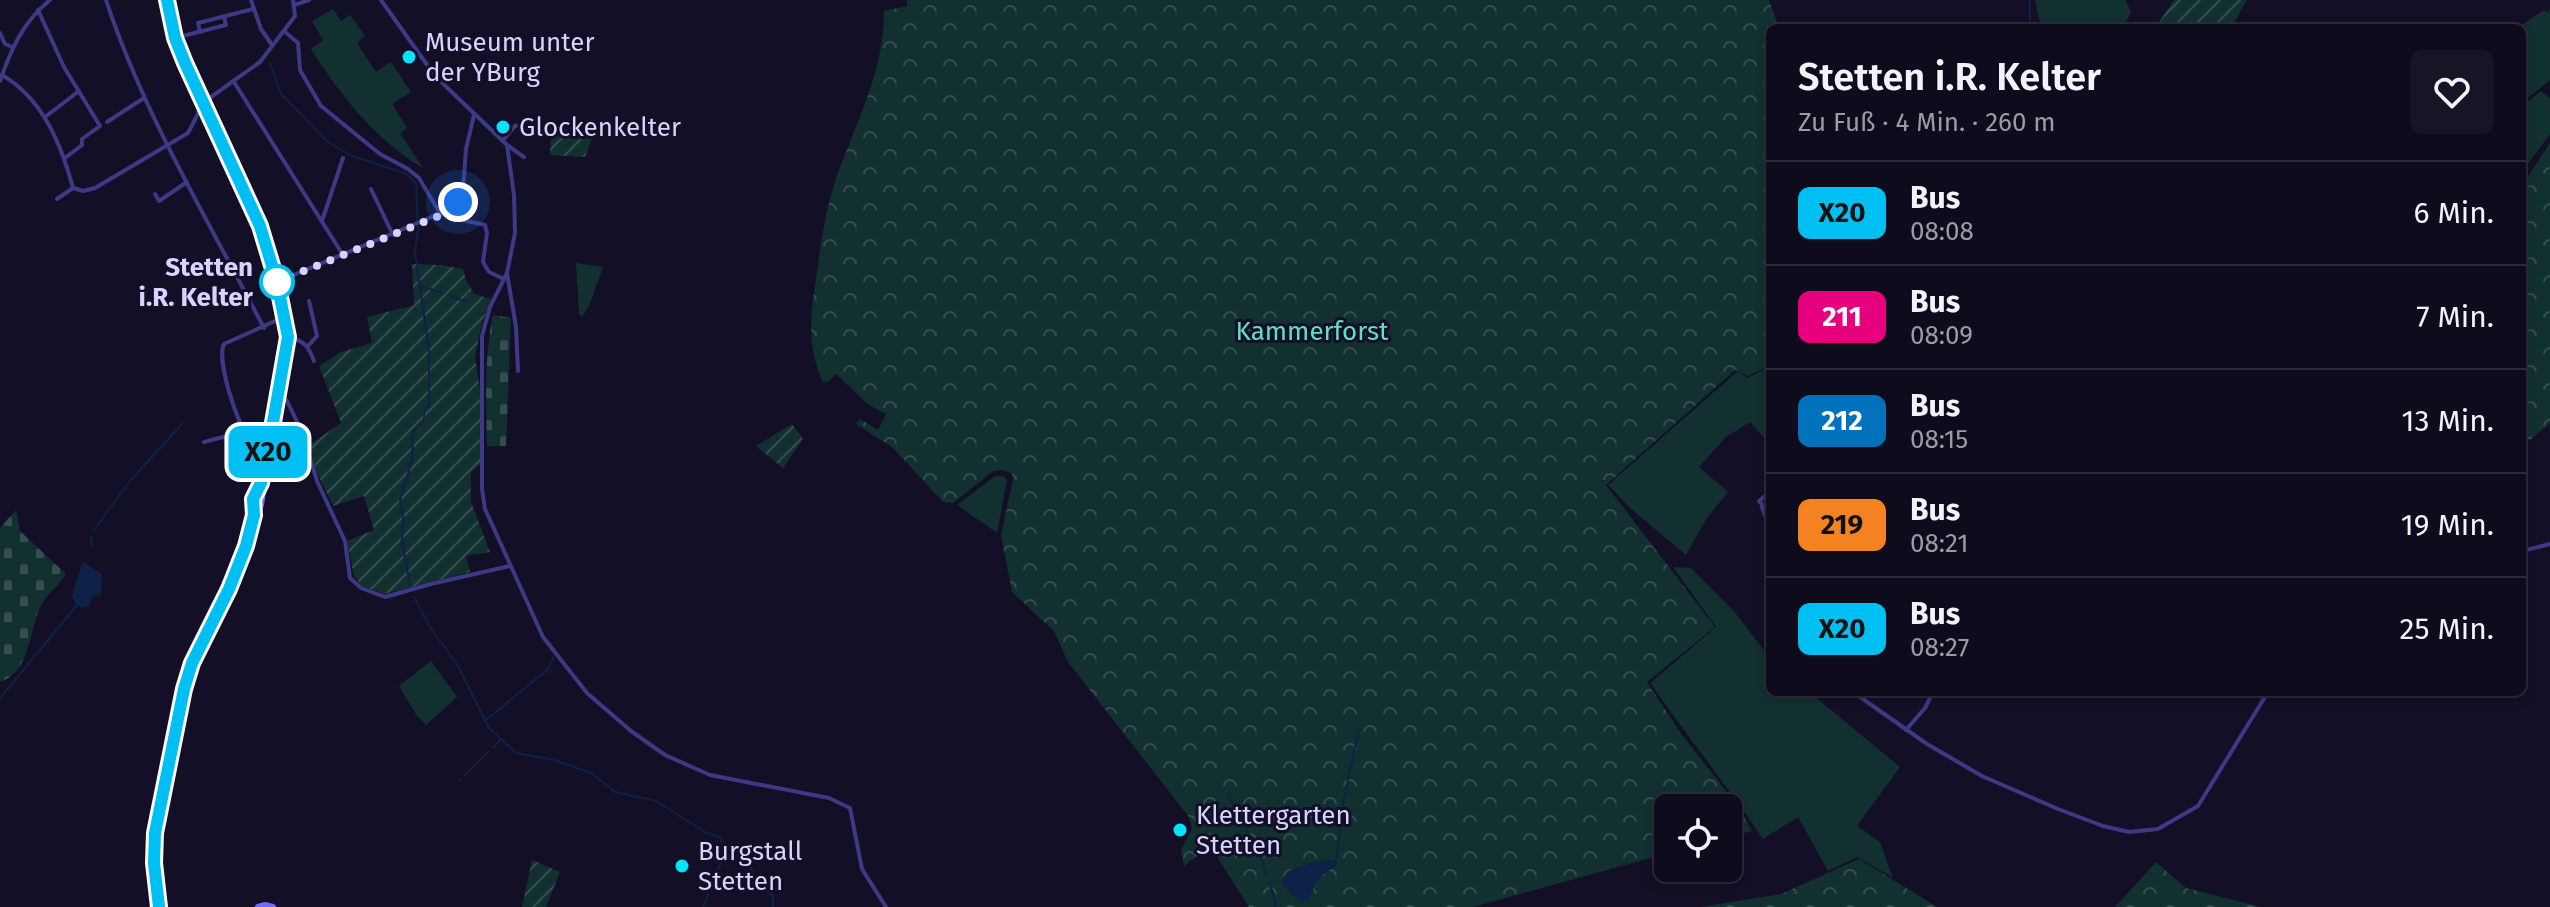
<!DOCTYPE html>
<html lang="de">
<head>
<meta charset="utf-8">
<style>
  body { margin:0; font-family:"Fira Sans",sans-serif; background:#171425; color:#f1f3f6; height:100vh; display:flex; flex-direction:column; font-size:30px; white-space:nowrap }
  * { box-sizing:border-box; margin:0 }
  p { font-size:26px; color:#9b9ba3 }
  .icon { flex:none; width:44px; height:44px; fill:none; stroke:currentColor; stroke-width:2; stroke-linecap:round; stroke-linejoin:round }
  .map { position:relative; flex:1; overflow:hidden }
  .panel { position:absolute; left:1766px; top:24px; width:760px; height:672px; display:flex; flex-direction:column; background:#0e0b1c; border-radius:12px; box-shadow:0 4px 12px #0003,0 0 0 2px #2e2b3b }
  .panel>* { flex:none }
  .badge { padding:0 16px; border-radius:12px; font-size:28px; line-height:52px }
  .tools { position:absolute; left:1654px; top:794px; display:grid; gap:16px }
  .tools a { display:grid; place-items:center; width:88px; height:88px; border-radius:12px; background:#0e0b1c; box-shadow:0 4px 12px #0003,0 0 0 2px #2e2b3b; font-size:40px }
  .you { position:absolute; width:40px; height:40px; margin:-20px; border:6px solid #fff; border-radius:50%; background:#1a73e8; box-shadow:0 0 0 12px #1a73e833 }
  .map>.badge { position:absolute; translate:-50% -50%; box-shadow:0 0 0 4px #fff }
  .round { display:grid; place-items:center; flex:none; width:84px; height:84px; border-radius:12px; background:#171425 }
  .head { display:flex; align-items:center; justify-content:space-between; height:136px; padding:0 32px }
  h1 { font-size:38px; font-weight:600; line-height:60px }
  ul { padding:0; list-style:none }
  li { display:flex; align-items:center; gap:24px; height:104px; padding:0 32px; border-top:2px solid #2e2b3b }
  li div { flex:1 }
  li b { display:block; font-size:30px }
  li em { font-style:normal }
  li .badge { min-width:88px; font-weight:700; text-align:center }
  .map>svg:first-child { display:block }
  .grass { fill:#12302f }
  .forest { fill:url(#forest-crowns); fill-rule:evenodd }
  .cemetery { fill:url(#cemetery-stones) }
  .garden { fill:url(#garden-furrows) }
  .water { fill:#0c2248 }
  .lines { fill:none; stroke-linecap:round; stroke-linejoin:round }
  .stream { stroke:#0c2248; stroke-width:2 }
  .minor { stroke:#3d3a85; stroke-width:4 }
  .secondary { stroke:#6f6bff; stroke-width:6 }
  .line-casing { stroke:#fff; stroke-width:18 }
  .line { stroke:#00bff3; stroke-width:12 }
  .walk { stroke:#d9d4ff; stroke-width:8; stroke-dasharray:0 14.4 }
  .poi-dot { fill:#00e5ff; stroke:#130f26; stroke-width:3 }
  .stop-dot { fill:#fff; stroke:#00bff3; stroke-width:4 }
  .labels { text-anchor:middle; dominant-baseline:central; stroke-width:6; stroke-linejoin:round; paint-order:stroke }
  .poi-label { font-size:26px; fill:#d9d4ff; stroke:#130f26; text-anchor:start }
  .stop-label { font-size:26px; font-weight:bold; fill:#d9d4ff; stroke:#130f26; text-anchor:end }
  .park-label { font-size:26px; fill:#5fe0c0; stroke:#130f26 }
</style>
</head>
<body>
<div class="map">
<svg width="2550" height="907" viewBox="0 0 2550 907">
  <defs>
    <pattern id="forest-crowns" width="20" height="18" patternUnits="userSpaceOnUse" patternTransform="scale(2)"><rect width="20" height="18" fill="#12302f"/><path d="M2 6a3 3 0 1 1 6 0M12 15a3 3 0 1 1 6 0" fill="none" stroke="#344d4e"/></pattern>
    <pattern id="cemetery-stones" width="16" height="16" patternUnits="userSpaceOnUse" patternTransform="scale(2)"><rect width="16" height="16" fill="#12302f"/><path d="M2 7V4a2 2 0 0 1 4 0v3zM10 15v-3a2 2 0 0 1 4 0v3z" fill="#344d4e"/></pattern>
    <pattern id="garden-furrows" width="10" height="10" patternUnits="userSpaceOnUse" patternTransform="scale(2)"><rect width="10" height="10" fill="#12302f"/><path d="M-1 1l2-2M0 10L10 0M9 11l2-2" fill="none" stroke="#344d4e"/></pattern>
  </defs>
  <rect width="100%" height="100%" fill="#130f26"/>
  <g class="grass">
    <polygon points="2035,0 2125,0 2131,12 2123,28 2041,28"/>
    <polygon points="2550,8 2550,80 2523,102 2525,104 2541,91 2550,98 2550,134 2522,172 2522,28 2517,28 2544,10 2548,13"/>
    <path d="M333,9l8,12 9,-6 15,21 -8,7 19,29 15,-10 20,30 -19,12 15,24 -7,5 23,35c-48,-29 -83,-73 -112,-119l12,-9 -11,-19z"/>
    <polygon points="576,263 603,267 589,306 582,317 579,313"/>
    <polygon points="1770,366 1770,444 1750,422 1726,437 1699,467 1728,492 1705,521 1686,555 1631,509 1608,485 1738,371 1747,378"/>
    <polygon points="995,476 1003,476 1007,480 997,533 957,505"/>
    <path d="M1673,567l18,1 42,42 37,48v34h33l7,6 3,-3 87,72 -43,59 23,16 13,36 -36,-21 -29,14 -30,-54 -35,22c-36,-53 -76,-103 -113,-156l66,-56z"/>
    <polygon points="431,661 457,697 426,725 417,716 399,686"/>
  </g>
  <g class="forest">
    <path d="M907,0h862l10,28h-9v337l-22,11 -13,-6 -129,115 109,142 -68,55 35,53 56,71 14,25 -24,6v-29h-60v45l-195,54h-224l-39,-61 -26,20 -3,-16 11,-21 -3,-12 -121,-155 -14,-31 -42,-39 -11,-57 12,-55 -1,-7 -11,-3 -8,1 -40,32 -10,-1 -51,-55 -36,-23 4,-5 18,11 8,-16 -17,-9 -33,-31 -8,8h-5c-16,-34 -13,-68 -7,-103 5,-34 9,-70 21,-103 19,-53 48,-108 47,-165l23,-5zM1334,860l3,4 -20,16 -8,15 -25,-8 5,-16 29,-10z"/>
    <polygon points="2550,143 2550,423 2530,440 2522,436 2522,186"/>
    <polygon points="1859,859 1937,907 1700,907 1781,894"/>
    <polygon points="2156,862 2186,888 2261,907 2115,907"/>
  </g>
  <g class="cemetery">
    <path d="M493,315l18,3 -5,128h-19c-1,-44 -3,-88 6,-131z"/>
    <path d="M16,510l4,21 46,43c-6,10 -14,16 -21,25 -18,26 -11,72 -45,83v-154z"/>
  </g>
  <g class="garden">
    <polygon points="2174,0 2247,0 2231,28 2155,28"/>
    <polygon points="551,128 594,133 585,157 550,155"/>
    <polygon points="412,264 441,265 463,269 466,280 474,294 491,299 482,323 475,357 480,390 482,463 471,472 471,502 490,552 466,556 470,572 384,594 362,586 354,576 347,541 374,530 364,496 333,506 317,473 309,445 341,423 319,366 341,352 372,343 367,317 414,305"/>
    <polygon points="792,424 803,439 783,468 756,446"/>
    <polygon points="532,860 560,872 546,907 522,907"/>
  </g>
  <g class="water">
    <path d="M83,562l19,12 -1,21 -9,2 -3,9 -6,2 -6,-3 -5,-8c3,-10 7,-28 11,-35z"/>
    <polygon points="1318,861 1335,860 1337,864 1317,880 1309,899 1301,902 1289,893 1281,881 1289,871"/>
  </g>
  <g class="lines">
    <g class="stream">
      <polyline points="2030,0 2030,28"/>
      <polyline points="270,63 281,94 328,142 350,155 407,174 416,184 418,229 415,252 429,350 429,405 424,412 424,420 413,431 412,461 400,500 403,518 402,541 410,585"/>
      <polyline points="421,286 442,293"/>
      <polyline points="450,296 467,302"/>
      <polyline points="94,530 129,482 182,424"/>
      <polyline points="91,537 92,548"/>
      <polyline points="414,597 431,629 457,664 489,728 516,753 554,760 591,773 615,792 656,801 707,833 719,837 735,854 748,861 758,885 773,896 773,907"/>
      <polyline points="0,698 77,605"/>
      <polyline points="485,721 548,669 553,658"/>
      <polyline points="493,748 500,740"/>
      <polyline points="465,775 489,751"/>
      <polyline points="458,781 461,778"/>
      <polyline points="1228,795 1260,855 1266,874"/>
      <polyline points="1336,861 1342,809 1359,729"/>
      <polyline points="1269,882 1276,904 1274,907"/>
      <path d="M703,907c4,-7 5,-13 7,-20 7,-20 15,-21 11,-46"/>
    </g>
    <g class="minor">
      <path d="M106,0c38,115 102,220 158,328"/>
      <polyline points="251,0 261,29 272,45"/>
      <polyline points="381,0 435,76 507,145 514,195 515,233 507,273 490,307 482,336 482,489 485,509 543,637 587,693 631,731 665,755 710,775 829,798 850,808 862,869 886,907"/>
      <polyline points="294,5 309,0"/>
      <polyline points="38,10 64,67 100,126 82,139 82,145 65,158"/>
      <polyline points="284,31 298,43 300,70 321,106 380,154 408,169 419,178 441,215"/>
      <polyline points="200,32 198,23 253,9"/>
      <polyline points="0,33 5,44 12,47"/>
      <polyline points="175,38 226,25 224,17"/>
      <path d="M2,75c41,24 59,69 71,113"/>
      <path d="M0,81c11,-32 23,-59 50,-81"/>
      <polyline points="234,82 343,255"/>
      <polyline points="45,117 79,91"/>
      <polyline points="107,122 144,98"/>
      <polyline points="504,139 515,126 529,123"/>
      <polyline points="507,145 524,157"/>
      <polyline points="371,189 393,235"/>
      <polyline points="155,194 159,201 187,182"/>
      <polyline points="57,199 73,188 83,191 95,188 188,133 204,102 260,62 295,16 293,0"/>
      <polyline points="453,208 462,220 485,225 487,233 483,262 489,272 504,279"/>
      <polyline points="322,221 343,158"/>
      <polyline points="507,273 516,327 518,371"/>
      <polyline points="277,282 453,208 463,190 466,149 474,115"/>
      <path d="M288,337c16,4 20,8 26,24"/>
      <polyline points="308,346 317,336 309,301"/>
      <polyline points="280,394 287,401 303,434 317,481 345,541 350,578 361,588 385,597 431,584 510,566"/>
      <polyline points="204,442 231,435 242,427"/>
      <path d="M268,450c-5,-2 -12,-5 -17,-9 -13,-12 -35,-82 -27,-97l60,-27"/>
      <polyline points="1759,501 1764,507 1770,502"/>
      <polyline points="1759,501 1765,496 1770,502"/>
      <polyline points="1762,507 1770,529"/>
      <polyline points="2522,551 2550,544"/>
      <polyline points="1853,692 1927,744 1982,776 2058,809 2103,826 2129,832 2158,829 2198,806 2268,692"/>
      <polyline points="1816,695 1819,692"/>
      <polyline points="1906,730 1925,708 1933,692"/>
    </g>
    <g class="secondary">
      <path d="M167,0l8,38 10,25c34,71 109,211 101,289 -5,34 -11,67 -18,101 -5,21 -17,40 -14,62"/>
      <polyline points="159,907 154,863 155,833 184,689 192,663 240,564 254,515 261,505 263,492 261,483"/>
      <polyline points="258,907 265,905 273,907"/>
    </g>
  </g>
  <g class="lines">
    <g class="line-casing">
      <polyline id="line" points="159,907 154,863 155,833 184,689 192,663 229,589 246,546 254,515 253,499 261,483 268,451 288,337 277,282 260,226 185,63 175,38 167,0"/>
    </g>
    <use href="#line" class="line"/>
    <polyline class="walk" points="277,282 441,215 458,202"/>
  </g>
  <g class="poi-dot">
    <circle cx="409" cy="57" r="8"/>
    <circle cx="503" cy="127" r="8"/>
    <circle cx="1180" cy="830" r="8"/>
    <circle cx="682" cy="866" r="8"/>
  </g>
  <circle class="stop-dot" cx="277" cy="282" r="16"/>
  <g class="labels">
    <g class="poi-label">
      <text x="425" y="42">Museum unter<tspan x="425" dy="30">der YBurg</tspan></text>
      <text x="519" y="127">Glockenkelter</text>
      <text x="1196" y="815">Klettergarten<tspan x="1196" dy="30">Stetten</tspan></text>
      <text x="698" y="851">Burgstall<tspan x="698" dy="30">Stetten</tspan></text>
    </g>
    <g class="stop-label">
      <text x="253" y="267">Stetten<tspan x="253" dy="30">i.R. Kelter</tspan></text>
    </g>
    <g class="park-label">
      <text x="1312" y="331">Kammerforst</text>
    </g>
  </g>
</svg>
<div class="tools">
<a><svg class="icon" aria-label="locate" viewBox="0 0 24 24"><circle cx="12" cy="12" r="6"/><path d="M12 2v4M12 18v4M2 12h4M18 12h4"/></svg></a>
</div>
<div class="you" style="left:458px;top:202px"></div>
<b class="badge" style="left:268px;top:452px;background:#00bff3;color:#111">X20</b>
<section class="panel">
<div class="head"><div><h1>Stetten i.R. Kelter</h1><p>Zu Fuß · 4 Min. · 260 m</p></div><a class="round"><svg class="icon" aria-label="heart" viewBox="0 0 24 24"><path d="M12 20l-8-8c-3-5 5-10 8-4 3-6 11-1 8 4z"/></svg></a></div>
<ul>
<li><span class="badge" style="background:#00bff3;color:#111">X20</span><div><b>Bus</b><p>08:08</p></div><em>6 Min.</em></li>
<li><span class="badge" style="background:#e6007e;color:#fff">211</span><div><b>Bus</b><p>08:09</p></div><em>7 Min.</em></li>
<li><span class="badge" style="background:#0072bc;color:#fff">212</span><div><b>Bus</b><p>08:15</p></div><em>13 Min.</em></li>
<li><span class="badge" style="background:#f58220;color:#111">219</span><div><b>Bus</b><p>08:21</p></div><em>19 Min.</em></li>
<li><span class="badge" style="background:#00bff3;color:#111">X20</span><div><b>Bus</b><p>08:27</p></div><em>25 Min.</em></li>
</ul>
</section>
</div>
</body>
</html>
